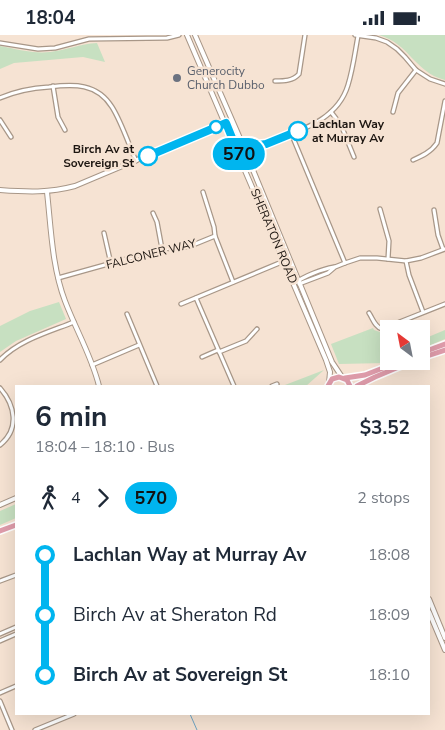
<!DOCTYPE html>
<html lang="en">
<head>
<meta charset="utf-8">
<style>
  body { margin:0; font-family:"Nunito Sans",sans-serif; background:#f6f6f7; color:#1f2937; height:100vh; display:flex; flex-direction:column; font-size:19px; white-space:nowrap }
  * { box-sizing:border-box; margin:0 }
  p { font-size:16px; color:#747a83 }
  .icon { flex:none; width:28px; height:28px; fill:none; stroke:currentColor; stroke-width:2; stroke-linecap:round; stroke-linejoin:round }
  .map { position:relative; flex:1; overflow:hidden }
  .side { position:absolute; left:15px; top:350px; width:415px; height:330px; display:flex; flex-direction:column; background:#fff; border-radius:0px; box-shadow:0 5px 20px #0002 }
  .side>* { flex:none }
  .badge { padding:0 10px; border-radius:16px; font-size:18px; line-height:32px }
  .needle { width:32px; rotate:328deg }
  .tools { position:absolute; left:380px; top:285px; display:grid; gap:10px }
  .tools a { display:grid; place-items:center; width:50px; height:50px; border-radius:0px; background:#fff; box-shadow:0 5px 20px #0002; font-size:25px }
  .map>.badge { position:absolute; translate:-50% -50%; box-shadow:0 0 0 2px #fff }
  .legs { display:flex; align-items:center; gap:8px; height:55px; padding:0 20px; font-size:16px }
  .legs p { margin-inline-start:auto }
  .summary { display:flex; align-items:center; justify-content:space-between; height:85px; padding:0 20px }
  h1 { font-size:28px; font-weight:700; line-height:38px }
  ul { padding:0 20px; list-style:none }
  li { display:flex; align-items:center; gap:18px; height:60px; font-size:19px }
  li i { display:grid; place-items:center; width:8px; height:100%; margin:0 6px; background:currentColor }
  li i::after { content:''; width:12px; height:12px; margin:-6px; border:4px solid; border-radius:50%; background:#fff }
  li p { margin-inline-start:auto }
  li:first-child i { background:linear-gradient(#0000 50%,currentColor 0) }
  li:last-child i { background:linear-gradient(currentColor 50%,#0000 0) }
  .status { display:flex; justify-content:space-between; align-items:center; height:35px; padding:0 25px; background:#fff; direction:ltr }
  .status svg { height:14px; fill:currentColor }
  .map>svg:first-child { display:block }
  .green { fill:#c7e0c1 }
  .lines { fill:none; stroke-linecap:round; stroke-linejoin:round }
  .stream { stroke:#70a5c4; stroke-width:1 }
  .minor-casing { stroke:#a89788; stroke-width:5.5 }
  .tertiary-casing { stroke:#a89788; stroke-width:6 }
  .trunk-casing { stroke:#fff; stroke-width:8 }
  .minor { stroke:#fff; stroke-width:3 }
  .tertiary { stroke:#fff; stroke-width:4 }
  .trunk { stroke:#df9cab; stroke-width:5 }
  .line-1-casing { stroke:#fff; stroke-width:11 }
  .line-1 { stroke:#00b5ef; stroke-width:8 }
  .worship-dot { fill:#6b7280; stroke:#f6e3d3; stroke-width:2 }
  .stop-1-dot { fill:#fff; stroke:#00b5ef; stroke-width:2.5 }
  .labels { text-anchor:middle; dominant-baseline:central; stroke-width:5; stroke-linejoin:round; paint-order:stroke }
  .worship-label { font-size:12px; fill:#5b616d; stroke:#f6e3d3; text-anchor:start }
  .stop-label { font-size:12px; font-weight:bold; fill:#1d1611; stroke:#f6e3d3; text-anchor:start }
  .street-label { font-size:12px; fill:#1d1611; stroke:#f6e3d3 }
</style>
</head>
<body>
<div class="status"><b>18:04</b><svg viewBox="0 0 49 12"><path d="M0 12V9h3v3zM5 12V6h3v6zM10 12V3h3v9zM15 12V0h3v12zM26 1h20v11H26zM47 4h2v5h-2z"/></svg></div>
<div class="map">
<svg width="445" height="695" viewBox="0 0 445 695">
  <rect width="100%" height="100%" fill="#f6e3d3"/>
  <g class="green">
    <path d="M379,0h66v45c-31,-8 -35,-36 -66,-45z"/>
    <path d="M97,8l8,19 -22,-5 -69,6 -14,6v-23c17,3 33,8 50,6 16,-2 30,-8 47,-9z"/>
    <polygon points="59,267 66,284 16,306 0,317 0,291 30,276"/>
    <polygon points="373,293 374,295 380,297 389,318 389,326 390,326 386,328 339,329 331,309"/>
    <polygon points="445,295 445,304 421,314 421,305"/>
    <polygon points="324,335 306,351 285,351 285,350"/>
    <polygon points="16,469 16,483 0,490 0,476"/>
  </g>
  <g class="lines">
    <polyline class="stream" points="190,679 197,695"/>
    <g class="minor-casing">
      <g id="minor">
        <polyline points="355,0 376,3 387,7 397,14 405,22 416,35 430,44 445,49"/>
        <polyline points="0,8 38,14 55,13 89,4 167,3 179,0"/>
        <path d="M275,46c9,0 18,0 24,-7l6,-39"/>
        <polyline points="53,51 58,82 65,95"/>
        <path d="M0,63c16,-7 32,-10 49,-11 25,-3 48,-4 63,20 9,14 17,38 24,54"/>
        <polyline points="331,77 341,90 354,122"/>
        <polyline points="393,77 398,58 416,35"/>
        <polyline points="0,85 11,102"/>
        <polyline points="291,98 345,228"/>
        <path d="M246,117c7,-1 13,-3 19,-8"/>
        <path d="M239,120c10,-4 16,-10 26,-11 32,-13 72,-22 83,-59 5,-16 7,-33 10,-49"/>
        <path d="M413,125c9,-4 18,-8 24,-17l8,-42"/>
        <polyline points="203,157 214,192 215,201 233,247"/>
        <polyline points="380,174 389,206 388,224"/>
        <polyline points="434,175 438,200 443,214"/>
        <polyline points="153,178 157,187 162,214"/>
        <polyline points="104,198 111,229"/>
        <polyline points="406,226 409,240 423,277"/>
        <polyline points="58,243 162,214 188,212 215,201"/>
        <path d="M294,249c9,-8 29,-15 40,-17"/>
        <polyline points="299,249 328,238 335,232 345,228 360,223 377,223 406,226 421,223 445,214"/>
        <polyline points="196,263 234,351"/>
        <polyline points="181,269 289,224"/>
        <path d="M369,278c4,6 6,14 13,16l63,-25"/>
        <polyline points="127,279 157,351"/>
        <polyline points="219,317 246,306 257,294"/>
        <polyline points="202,322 218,315"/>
        <path d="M0,325c19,-20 49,-28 74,-38"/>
        <polyline points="92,330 139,310"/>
        <polyline points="272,351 277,349"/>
        <path d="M0,353c15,17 20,41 0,57"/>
        <polyline points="0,546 16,540"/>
        <polyline points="0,599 16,592"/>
        <polyline points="0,606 16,599"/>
        <polyline points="0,658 16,651"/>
        <polyline points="0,666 12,695"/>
        <polyline points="35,695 74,679"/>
      </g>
    </g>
    <g class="tertiary-casing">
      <g id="tertiary">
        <polyline points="187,0 326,325 330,337 329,348"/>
        <polyline points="195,0 239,101 332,327 342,342"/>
        <path d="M0,155c27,2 49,3 75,-4l152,-64"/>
        <path d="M47,157c4,36 5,75 18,109 11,29 27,56 34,85"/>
        <polyline points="0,470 16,463"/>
        <polyline points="429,564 445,603"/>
        <polyline points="429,577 445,615"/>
      </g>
    </g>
    <g class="trunk-casing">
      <g id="trunk">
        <polyline points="421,318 445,309"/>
        <polyline points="421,323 445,315"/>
        <polyline points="345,343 365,340 401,326"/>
        <polyline points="328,351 332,344 339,342 347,345 350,351"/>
        <polyline points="357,351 375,342 413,326"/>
        <polyline points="0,496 16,490"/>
      </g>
    </g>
    <use href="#minor" class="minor"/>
    <use href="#tertiary" class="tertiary"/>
    <use href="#trunk" class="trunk"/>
  </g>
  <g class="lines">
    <g class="line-1-casing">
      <polyline id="line-1" points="148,121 226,88 239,120 251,113 259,110 266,109 298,96"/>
    </g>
    <use href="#line-1" class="line-1"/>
  </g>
  <circle class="worship-dot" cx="177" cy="43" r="5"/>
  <g class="stop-1-dot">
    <circle cx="216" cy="92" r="6"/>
    <circle cx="298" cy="96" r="9"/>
    <circle cx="148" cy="121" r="9"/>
  </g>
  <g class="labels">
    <g class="worship-label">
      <text x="187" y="36">Generocity<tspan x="187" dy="14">Church Dubbo</tspan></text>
    </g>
    <g class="stop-label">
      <text x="312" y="89">Lachlan Way<tspan x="312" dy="14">at Murray Av</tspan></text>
      <text x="134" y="114" text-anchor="end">Birch Av at<tspan x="134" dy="14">Sovereign St</tspan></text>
    </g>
    <g class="street-label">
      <text transform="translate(274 201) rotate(67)">SHERATON ROAD</text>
      <text transform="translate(151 219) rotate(-14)">FALCONER WAY</text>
    </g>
  </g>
</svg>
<div class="tools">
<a><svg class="needle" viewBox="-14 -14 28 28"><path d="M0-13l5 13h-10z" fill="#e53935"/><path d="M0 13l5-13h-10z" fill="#747a83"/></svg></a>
</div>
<b class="badge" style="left:239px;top:119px;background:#00b5ef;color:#111">570</b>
<section class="side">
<div class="summary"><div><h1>6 min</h1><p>18:04 – 18:10 · Bus</p></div><b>$3.52</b></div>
<div class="legs"><svg class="icon" aria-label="walk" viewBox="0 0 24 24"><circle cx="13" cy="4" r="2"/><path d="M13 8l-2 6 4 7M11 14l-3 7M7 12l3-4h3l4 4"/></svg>4<svg class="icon" aria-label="forward" viewBox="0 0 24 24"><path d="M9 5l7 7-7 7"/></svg><b class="badge" style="background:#00b5ef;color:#111">570</b><p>2 stops</p></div>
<ul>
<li><i style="color:#00b5ef"></i><b>Lachlan Way at Murray Av</b><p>18:08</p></li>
<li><i style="color:#00b5ef"></i><span>Birch Av at Sheraton Rd</span><p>18:09</p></li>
<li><i style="color:#00b5ef"></i><b>Birch Av at Sovereign St</b><p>18:10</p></li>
</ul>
</section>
</div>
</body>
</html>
